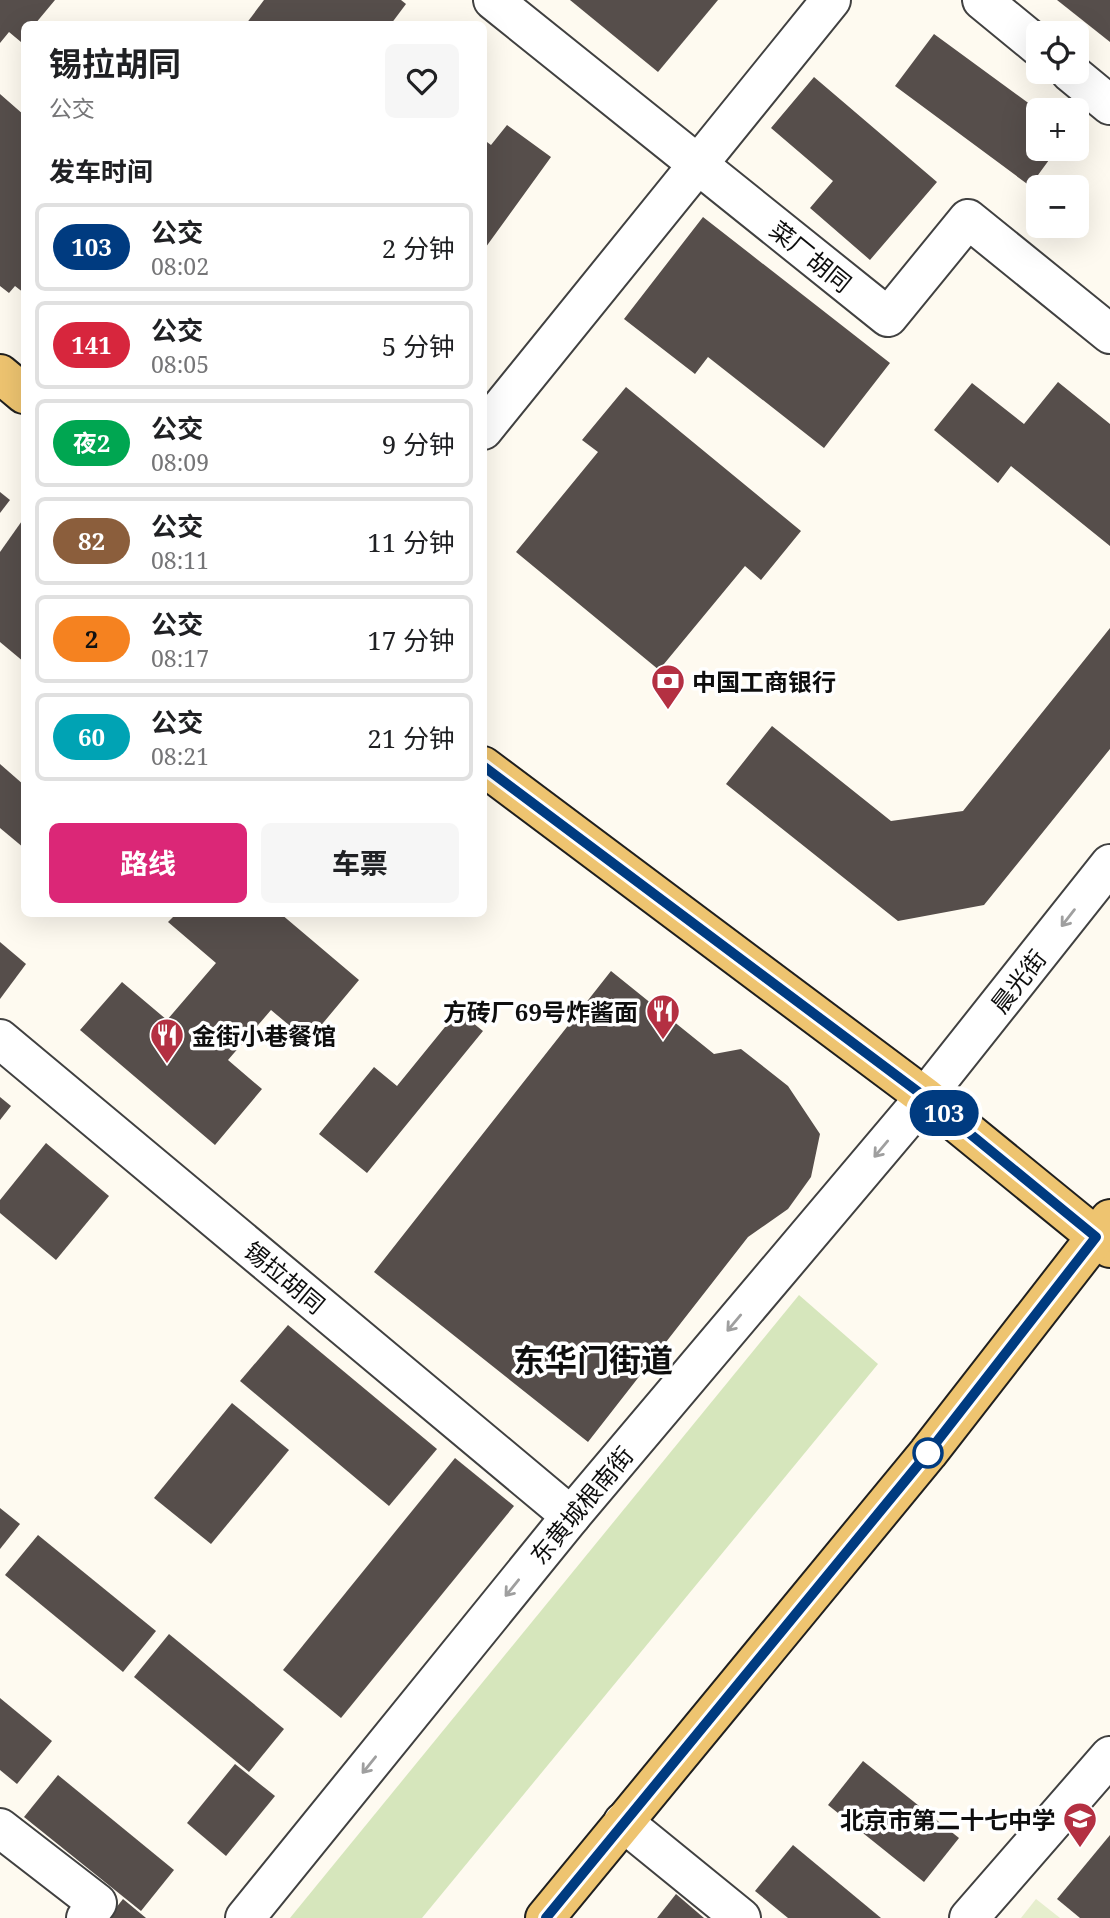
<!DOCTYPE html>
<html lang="zh">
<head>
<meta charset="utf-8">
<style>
  body { margin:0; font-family:"Noto Serif","Noto Sans SC",serif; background:#f6f6f6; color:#202124; height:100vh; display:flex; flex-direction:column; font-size:26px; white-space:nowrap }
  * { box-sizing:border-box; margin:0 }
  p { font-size:23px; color:#757577 }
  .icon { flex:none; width:38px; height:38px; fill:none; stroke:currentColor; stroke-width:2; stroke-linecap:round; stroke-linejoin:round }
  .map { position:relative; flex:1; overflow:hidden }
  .sheet { position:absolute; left:21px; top:21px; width:466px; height:896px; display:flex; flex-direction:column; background:#fff; border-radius:10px; box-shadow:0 7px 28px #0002 }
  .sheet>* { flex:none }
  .badge { padding:0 14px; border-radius:23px; font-size:24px; line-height:46px }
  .controls { position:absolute; left:1026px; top:21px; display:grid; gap:14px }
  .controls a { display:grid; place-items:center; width:63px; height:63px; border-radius:10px; background:#fff; box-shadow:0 7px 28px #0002; font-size:35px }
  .map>.badge { position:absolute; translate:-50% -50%; box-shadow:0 0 0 4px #fff }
  h2 { padding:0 28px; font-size:26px; line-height:63px }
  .round { display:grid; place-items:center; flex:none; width:74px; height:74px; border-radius:10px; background:#f6f6f6 }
  .overview { display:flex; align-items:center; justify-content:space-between; height:119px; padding:0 28px }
  h1 { font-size:33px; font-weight:700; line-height:52px }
  .button { display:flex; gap:14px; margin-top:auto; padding:14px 28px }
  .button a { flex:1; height:80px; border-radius:10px; background:#db2777; color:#fff; font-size:28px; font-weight:700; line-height:80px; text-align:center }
  .button a+a { background:#f6f6f6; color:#202124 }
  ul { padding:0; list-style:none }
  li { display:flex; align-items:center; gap:21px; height:88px; margin:0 14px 10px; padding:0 14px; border:4px solid #e0e0e0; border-radius:10px }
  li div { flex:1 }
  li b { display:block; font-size:26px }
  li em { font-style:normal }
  li .badge { min-width:77px; font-weight:700; text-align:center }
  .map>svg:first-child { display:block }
  .green { fill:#d6e6bc }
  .pitch { fill:#e6eecd }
  .building { fill:#564e4b }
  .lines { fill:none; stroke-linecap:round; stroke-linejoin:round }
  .minor-casing { stroke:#414141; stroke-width:42 }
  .major-casing { stroke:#1f1f1f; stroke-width:42 }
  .minor { stroke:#fff; stroke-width:38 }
  .major { stroke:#eec470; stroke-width:38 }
  .oneway { stroke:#9f9f9f }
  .line-casing { stroke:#fff; stroke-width:16 }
  .line { stroke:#003b80; stroke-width:10 }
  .stop-dot { fill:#fff; stroke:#003b80; stroke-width:3.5 }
  .labels { text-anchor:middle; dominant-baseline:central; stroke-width:7; stroke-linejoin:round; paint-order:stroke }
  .street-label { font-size:24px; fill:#0e0e0e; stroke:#fff }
  .poi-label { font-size:24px; font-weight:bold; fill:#0e0e0e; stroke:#fff; text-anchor:start }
  .district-label { font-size:32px; font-weight:bold; fill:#0e0e0e; stroke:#fff }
</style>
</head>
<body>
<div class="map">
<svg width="1110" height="1918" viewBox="0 0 1110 1918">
  <rect width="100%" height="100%" fill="#fefaf0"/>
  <polygon class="green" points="799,1295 878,1364 422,1918 290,1918"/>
  <polygon class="pitch" points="1036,1899 1060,1918 1021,1918"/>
  <g class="building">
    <polygon points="0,0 55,0 35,24 24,24 24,37 21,42 9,32 0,43"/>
    <polygon points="264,0 401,0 406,4 391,24 246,24"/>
    <polygon points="570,0 718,0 658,72"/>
    <polygon points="1057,0 1110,0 1110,42"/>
    <polygon points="934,34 1038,110 1038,149 1057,149 1030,186 895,86"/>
    <polygon points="814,77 937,182 870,260 810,208 833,181 771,128"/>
    <polygon points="0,94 24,115 24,293 15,286 9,293 0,286"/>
    <polygon points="507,125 551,157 483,251 483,139 491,145"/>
    <polygon points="703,217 890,363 824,448 708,357 695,374 624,319"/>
    <polygon points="1058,382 1110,424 1110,546 1011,466 998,483 934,430 972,383 1024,424"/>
    <polygon points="626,387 801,531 761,580 745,566 659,670 516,552 598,452 582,440"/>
    <polygon points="0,492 10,500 0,513"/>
    <polygon points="24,518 24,662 0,642 0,552"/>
    <polygon points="1110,628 1110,749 984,905 898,921 726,784 772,726 891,821 963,811"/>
    <polygon points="0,764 24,785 24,848 0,828"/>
    <polygon points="176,914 281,914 359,980 308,1041 271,1010 228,1060 262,1089 215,1145 80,1030 122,982 167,1020 216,963 168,922"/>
    <polygon points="0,942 26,964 0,999"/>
    <polygon points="611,971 714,1054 741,1049 788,1086 820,1134 811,1177 788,1209 748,1237 588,1442 374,1272"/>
    <polygon points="458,1011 483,1031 367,1173 319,1134 374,1067 397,1086"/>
    <polygon points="0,1097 11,1106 0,1120"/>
    <polygon points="46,1143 109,1196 56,1260 0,1213 0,1200"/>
    <polygon points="288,1325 437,1449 389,1506 240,1381"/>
    <polygon points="232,1403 289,1450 211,1544 154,1498"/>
    <polygon points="455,1458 514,1506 341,1718 283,1670"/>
    <polygon points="0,1508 20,1524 0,1549"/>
    <polygon points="38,1535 156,1631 123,1672 5,1575"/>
    <polygon points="169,1634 284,1729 249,1772 134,1677"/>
    <polygon points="0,1698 52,1741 17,1784 0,1770"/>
    <polygon points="863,1761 959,1838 924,1882 828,1805"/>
    <polygon points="235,1764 275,1796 226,1856 187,1823"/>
    <polygon points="58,1775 174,1870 141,1911 24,1817"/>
    <polygon points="1110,1835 1110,1918 1080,1918 1057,1899"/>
    <polygon points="793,1845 881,1918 788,1918 755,1891"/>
    <polygon points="676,1894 704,1918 657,1918"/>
    <polygon points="123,1899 146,1918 108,1918"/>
  </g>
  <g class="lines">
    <g class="minor-casing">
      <g id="minor">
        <polyline points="493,0 888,317 968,219 1110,334"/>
        <polyline points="982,0 1038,46"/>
        <polyline points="1070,72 1110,105"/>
        <polyline points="483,430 831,0"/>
        <polyline points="0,1039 571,1516"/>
        <polyline points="623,1822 741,1918"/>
        <polyline points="0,1828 97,1903 86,1918"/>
        <polyline points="245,1918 571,1516 925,1097 1110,864"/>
        <polyline points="969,1918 1110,1756"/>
      </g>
    </g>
    <g class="major-casing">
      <g id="major">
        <polyline points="0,374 24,394"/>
        <polyline points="483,766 925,1097 1110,1248"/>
        <polyline points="545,1918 928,1453 1110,1219"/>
      </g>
    </g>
    <use href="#minor" class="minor"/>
    <use href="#major" class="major"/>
  </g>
  <defs><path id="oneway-shaft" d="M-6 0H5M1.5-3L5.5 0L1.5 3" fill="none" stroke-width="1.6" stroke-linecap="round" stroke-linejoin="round" transform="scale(1.75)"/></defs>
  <g class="oneway">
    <use href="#oneway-shaft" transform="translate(1068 918) rotate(128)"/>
    <use href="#oneway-shaft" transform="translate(881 1149) rotate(130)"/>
    <use href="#oneway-shaft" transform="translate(734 1323) rotate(130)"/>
    <use href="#oneway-shaft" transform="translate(512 1588) rotate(129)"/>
    <use href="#oneway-shaft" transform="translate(369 1765) rotate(129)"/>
  </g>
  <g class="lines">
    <g class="line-casing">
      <polyline id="line" points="483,766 925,1097 1096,1237 928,1453 546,1918"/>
    </g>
    <use href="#line" class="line"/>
  </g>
  <defs>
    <g id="bank-pin" transform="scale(1.75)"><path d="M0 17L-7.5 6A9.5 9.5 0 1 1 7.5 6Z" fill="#b43042" stroke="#fff"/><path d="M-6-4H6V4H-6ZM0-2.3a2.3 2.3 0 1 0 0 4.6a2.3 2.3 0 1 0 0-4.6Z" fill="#fff"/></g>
    <g id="restaurant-pin" transform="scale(1.75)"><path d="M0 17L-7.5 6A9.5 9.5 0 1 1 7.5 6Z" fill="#b43042" stroke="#fff"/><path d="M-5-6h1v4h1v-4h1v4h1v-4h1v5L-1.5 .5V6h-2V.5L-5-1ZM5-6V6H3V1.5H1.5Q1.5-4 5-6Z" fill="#fff"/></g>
    <g id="school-pin" transform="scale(1.75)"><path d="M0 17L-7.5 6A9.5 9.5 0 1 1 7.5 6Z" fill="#b43042" stroke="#fff"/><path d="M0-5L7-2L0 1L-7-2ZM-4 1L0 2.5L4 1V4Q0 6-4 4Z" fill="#fff"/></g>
  </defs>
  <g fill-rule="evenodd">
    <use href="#bank-pin" x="668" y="681"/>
    <use href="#restaurant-pin" x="663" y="1011"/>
    <use href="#restaurant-pin" x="167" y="1035"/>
    <use href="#school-pin" x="1080" y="1819"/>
  </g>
  <circle class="stop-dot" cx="928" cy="1453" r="14"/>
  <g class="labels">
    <g class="street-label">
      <text transform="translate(811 256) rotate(39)">菜厂胡同</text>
      <text transform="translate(1018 981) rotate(-52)">晨光街</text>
      <text transform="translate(285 1277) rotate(40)">锡拉胡同</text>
      <text transform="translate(581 1505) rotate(-50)">东黄城根南街</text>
    </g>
    <g class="poi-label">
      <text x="692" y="681">中国工商银行</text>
      <text x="638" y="1011" text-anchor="end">方砖厂69号炸酱面</text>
      <text x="192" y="1035">金街小巷餐馆</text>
      <text x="1056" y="1819" text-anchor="end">北京市第二十七中学</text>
    </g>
    <g class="district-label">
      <text x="593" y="1359">东华门街道</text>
    </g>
  </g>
</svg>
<div class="controls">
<a><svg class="icon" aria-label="locate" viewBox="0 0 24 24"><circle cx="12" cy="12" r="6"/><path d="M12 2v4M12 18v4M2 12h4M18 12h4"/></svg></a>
<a>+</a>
<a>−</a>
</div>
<b class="badge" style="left:944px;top:1113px;background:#003b80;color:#fff">103</b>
<section class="sheet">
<div class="overview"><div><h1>锡拉胡同</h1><p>公交</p></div><a class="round"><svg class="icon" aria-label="heart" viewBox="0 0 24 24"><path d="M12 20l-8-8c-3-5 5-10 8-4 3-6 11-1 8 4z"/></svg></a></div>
<h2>发车时间</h2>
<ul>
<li><span class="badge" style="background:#003b80;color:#fff">103</span><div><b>公交</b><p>08:02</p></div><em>2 分钟</em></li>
<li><span class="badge" style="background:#d7263d;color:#fff">141</span><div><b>公交</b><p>08:05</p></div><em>5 分钟</em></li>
<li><span class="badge" style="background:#00a651;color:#fff">夜2</span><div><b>公交</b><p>08:09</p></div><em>9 分钟</em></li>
<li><span class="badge" style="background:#8b5e3c;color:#fff">82</span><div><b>公交</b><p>08:11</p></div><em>11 分钟</em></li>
<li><span class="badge" style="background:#f58220;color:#111">2</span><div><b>公交</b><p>08:17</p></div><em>17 分钟</em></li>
<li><span class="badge" style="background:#00a3b4;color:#fff">60</span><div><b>公交</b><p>08:21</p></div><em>21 分钟</em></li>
</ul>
<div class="button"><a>路线</a><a>车票</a></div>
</section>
</div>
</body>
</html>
